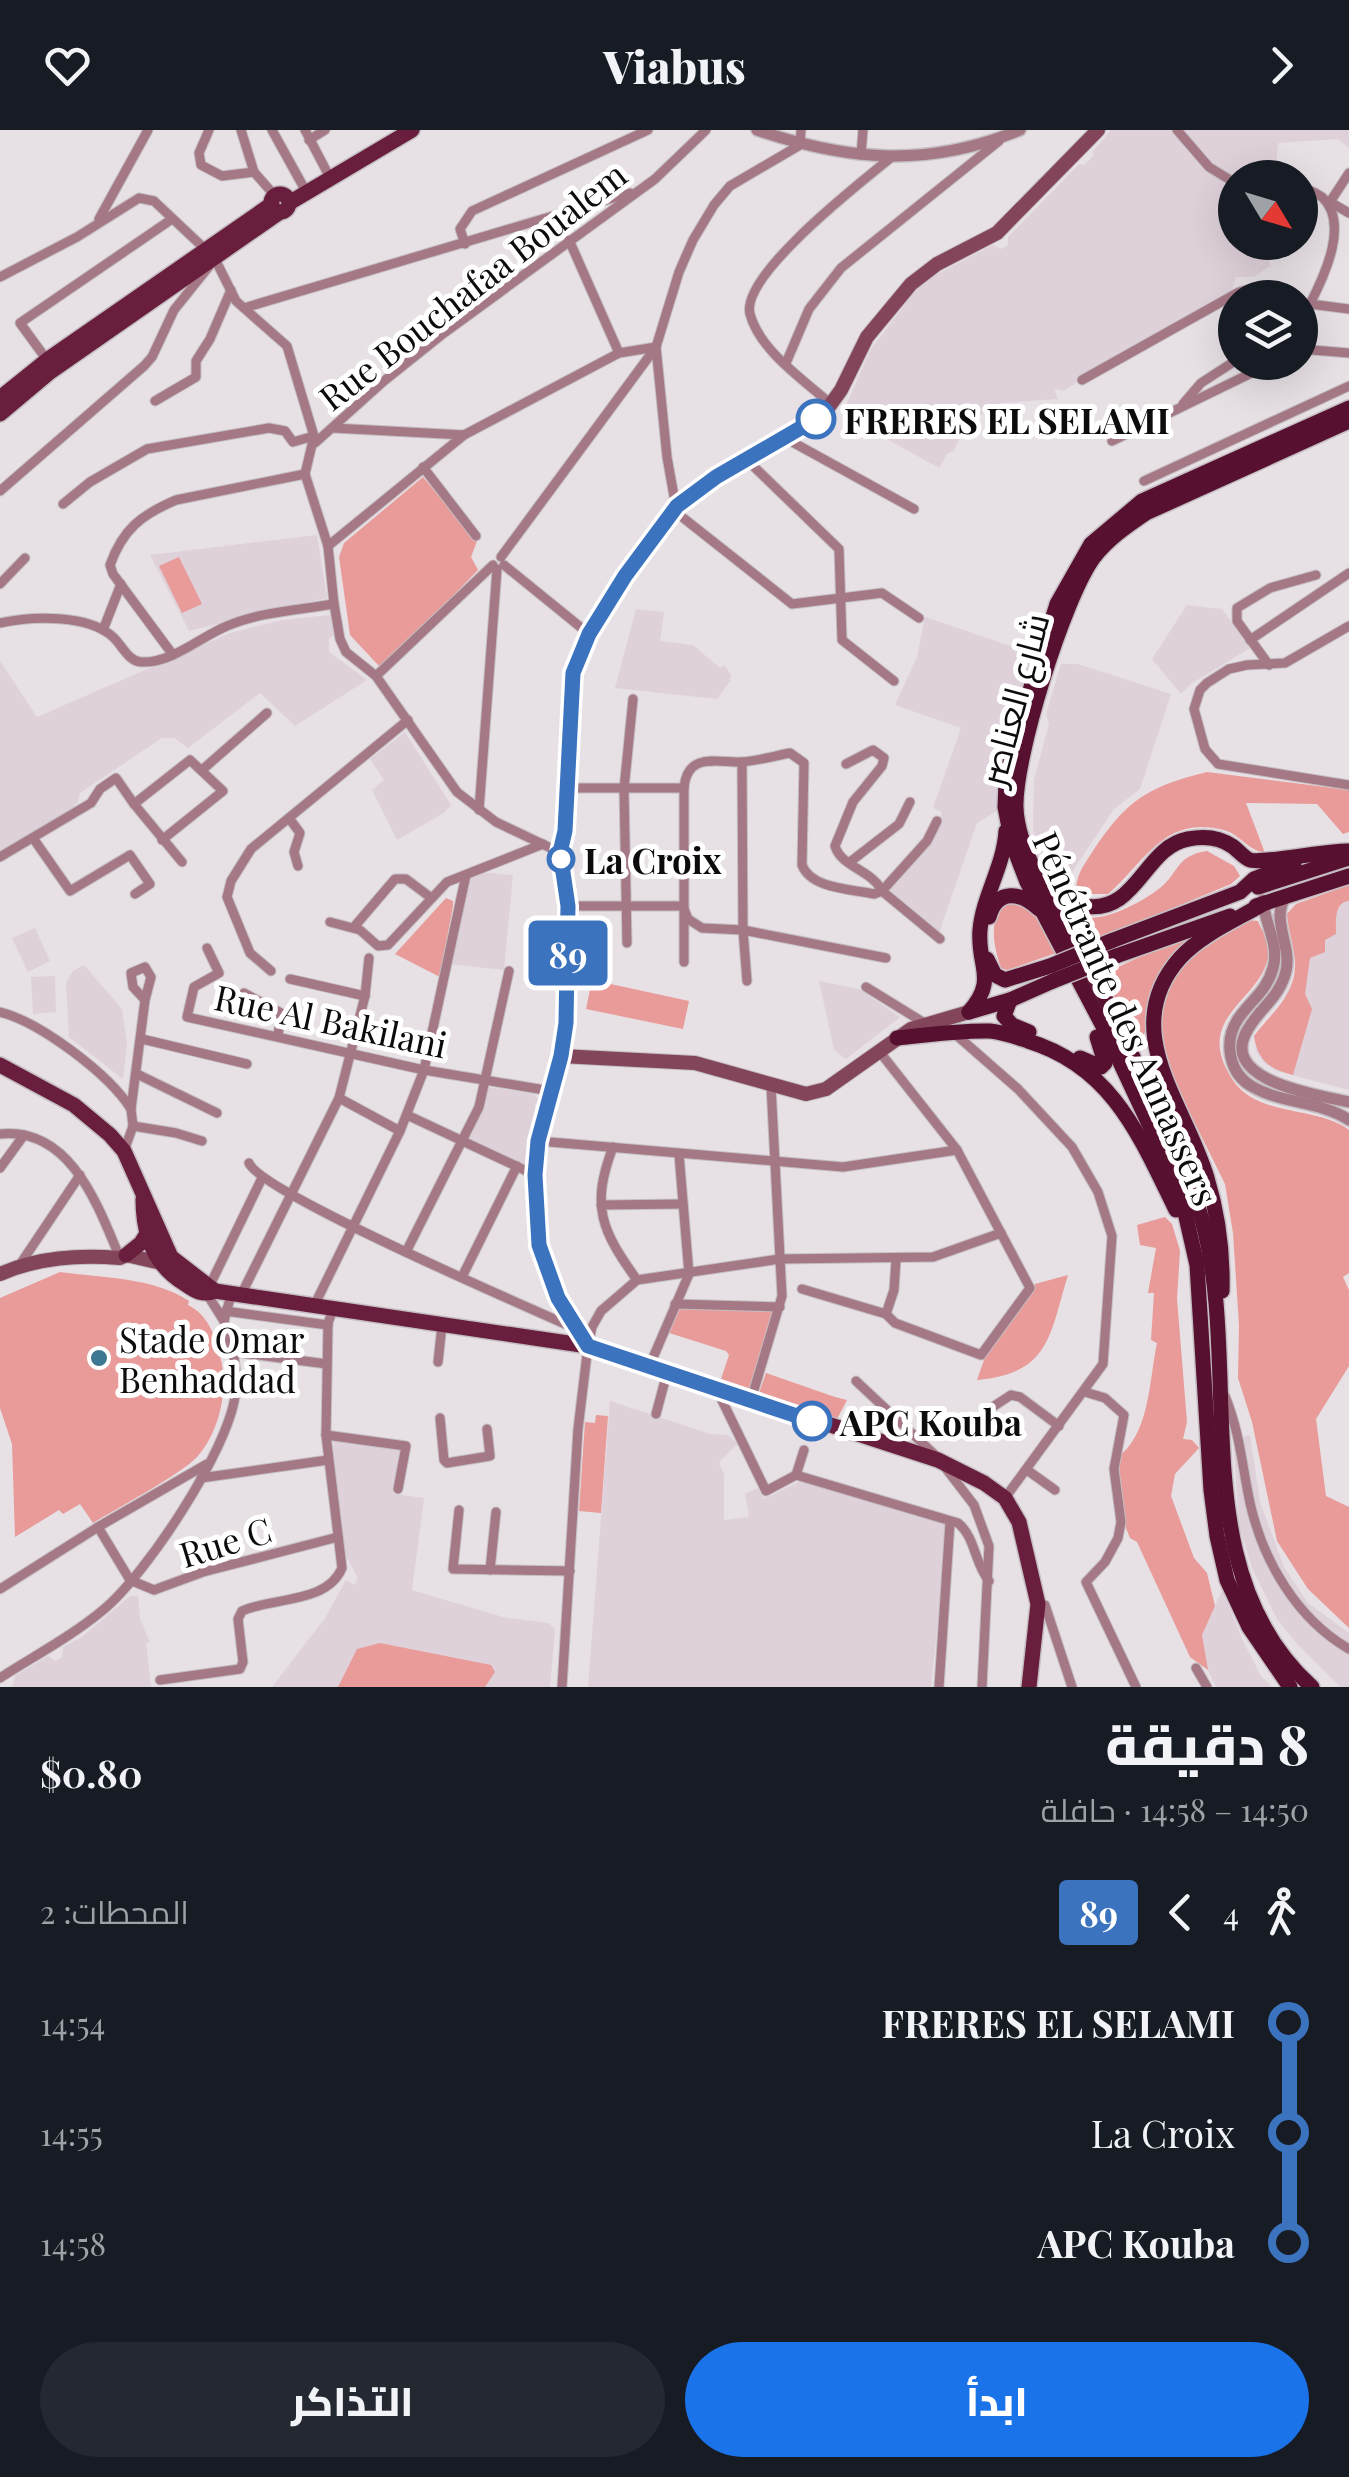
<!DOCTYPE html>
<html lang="ar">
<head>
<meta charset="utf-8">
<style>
  body { margin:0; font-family:"Playfair Display",Cairo,serif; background:#242831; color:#f1f3f6; direction:rtl; height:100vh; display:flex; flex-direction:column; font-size:38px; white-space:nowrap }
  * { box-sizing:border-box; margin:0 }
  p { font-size:32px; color:#9ea1a6 }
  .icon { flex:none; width:55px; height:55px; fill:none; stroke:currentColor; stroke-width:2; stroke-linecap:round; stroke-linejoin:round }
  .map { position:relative; height:1557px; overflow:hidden; direction:ltr }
  .side { display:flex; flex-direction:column; background:#171b24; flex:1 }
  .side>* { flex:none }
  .badge { padding:0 20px; border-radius:8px; font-size:35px; line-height:65px }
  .needle { width:65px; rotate:128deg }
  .fabs { position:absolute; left:1218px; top:30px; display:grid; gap:20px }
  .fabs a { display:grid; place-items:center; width:100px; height:100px; border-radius:50%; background:#171b24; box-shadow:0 10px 40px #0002; font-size:50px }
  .map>.badge { position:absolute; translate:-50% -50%; box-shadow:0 0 0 5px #fff }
  .legs { display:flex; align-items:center; gap:15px; height:110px; padding:0 40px; font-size:32px }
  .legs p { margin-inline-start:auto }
  .overview { display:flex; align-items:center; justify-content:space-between; height:170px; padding:0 40px }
  h1 { font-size:55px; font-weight:800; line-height:75px }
  .button { display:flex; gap:20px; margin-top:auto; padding:20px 40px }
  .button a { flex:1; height:115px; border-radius:60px; background:#1a73e8; color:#fff; font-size:40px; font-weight:800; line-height:115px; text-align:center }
  .button a+a { background:#242831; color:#f1f3f6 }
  ul { padding:0 40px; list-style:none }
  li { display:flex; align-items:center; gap:35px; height:110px; font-size:38px }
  li i { display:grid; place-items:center; width:15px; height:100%; margin:0 12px; background:currentColor }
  li i::after { content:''; width:25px; height:25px; margin:-12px; border:8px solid; border-radius:50%; background:#171b24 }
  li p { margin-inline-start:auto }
  li:first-child i { background:linear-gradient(#0000 50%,currentColor 0) }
  li:last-child i { background:linear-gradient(currentColor 50%,#0000 0) }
  header { display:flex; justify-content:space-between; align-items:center; height:130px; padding:0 40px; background:#171b24; font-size:45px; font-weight:800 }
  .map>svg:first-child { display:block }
  .built { fill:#dfd1da }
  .green { fill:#e89b98 }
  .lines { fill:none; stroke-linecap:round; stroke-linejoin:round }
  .minor-casing { stroke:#c4bec2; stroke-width:11 }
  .tertiary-casing { stroke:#c4bec2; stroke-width:14 }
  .secondary-casing { stroke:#c4bec2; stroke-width:16 }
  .primary-casing { stroke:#c4bec2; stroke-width:18 }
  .trunk-casing { stroke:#c4bec2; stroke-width:18 }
  .minor { stroke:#a57885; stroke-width:9 }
  .tertiary { stroke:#a57885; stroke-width:11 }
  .secondary { stroke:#83455a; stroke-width:14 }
  .primary { stroke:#681e3c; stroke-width:15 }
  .trunk { stroke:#581030; stroke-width:15 }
  .trunk-bridge-casing { stroke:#c4bec2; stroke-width:18; stroke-linecap:butt }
  .trunk-bridge { stroke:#581030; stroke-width:15 }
  .line-1-casing { stroke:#fff; stroke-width:22 }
  .line-1 { stroke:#3c73bf; stroke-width:15 }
  .stop-1-dot { fill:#fff; stroke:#3c73bf; stroke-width:5 }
  .poi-dot { fill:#3e7791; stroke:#fff; stroke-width:4 }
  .labels { text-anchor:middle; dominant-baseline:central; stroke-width:10; stroke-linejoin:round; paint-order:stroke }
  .street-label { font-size:35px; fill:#0d0b0d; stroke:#fff }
  .stop-label { font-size:35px; font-weight:bold; fill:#0d0b0d; stroke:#fff; text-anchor:start }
  .poi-label { font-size:35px; fill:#0d0b0d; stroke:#fff; text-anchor:start }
</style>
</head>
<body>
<header><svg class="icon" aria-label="forward" viewBox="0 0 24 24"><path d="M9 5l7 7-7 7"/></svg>Viabus<svg class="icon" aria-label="heart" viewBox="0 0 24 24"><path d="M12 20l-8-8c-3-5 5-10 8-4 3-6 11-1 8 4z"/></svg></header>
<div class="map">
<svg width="1349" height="1557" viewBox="0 0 1349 1557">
  <rect width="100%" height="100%" fill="#e7e0e5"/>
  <g class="built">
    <polygon points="1111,0 1171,0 1208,41 1235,61 1235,112 1267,113 1270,136 1254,147 1236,147 1232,160 1112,229 1064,261 1054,259 1058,269 1002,273 968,292 953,322 948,323 939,338 842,284 871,219 912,165 928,149 993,115 1001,119 1008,115 1008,107 1079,34 1084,35 1093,26 1093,21"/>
    <polygon points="1182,0 1349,0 1349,18 1338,9 1278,13 1275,47 1235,50 1207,32"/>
    <polygon points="317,405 327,468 189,501 150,425"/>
    <polygon points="1187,475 1222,479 1250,518 1191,554 1181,564 1152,529"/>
    <polygon points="636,479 664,482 660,511 693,515 720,538 724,535 731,545 730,551 717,569 615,558"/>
    <polygon points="330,485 335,504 329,509 329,522 367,550 295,596 260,563 188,618 174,608 162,608 80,663 78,672 68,682 0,724 0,531 37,587 230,503 282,490"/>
    <polygon points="925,487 1031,523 1008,608 1000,679 977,693 939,803 888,759 933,709 942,682 933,678 961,598 895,575 917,527"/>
    <polygon points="1061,534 1078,534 1171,564 1140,659 1114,679 1068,748 1052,739 1033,701 1034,650 1049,594 1046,584"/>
    <polygon points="405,602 451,675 444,683 397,710 372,660 384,650 370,629"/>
    <polygon points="480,742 513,745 504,840 447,834 465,752"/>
    <polygon points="1349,755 1349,960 1276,941 1264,933 1256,921 1254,906 1278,880 1294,847 1295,832 1287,784 1296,774"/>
    <polygon points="35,798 50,831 28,842 12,808"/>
    <polygon points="84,835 122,879 127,915 123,949 69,907 66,852 73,841"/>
    <polygon points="55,846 56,882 33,884 31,847"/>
    <polygon points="819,851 859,859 900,887 846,929 834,920"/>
    <polygon points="488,957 534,964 539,970 534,976 536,979 526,1037 467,1009 483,979"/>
    <polygon points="610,1271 710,1304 728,1305 738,1314 719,1332 724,1344 724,1390 749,1387 745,1364 758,1358 764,1369 803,1350 948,1395 931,1557 588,1557"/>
    <polygon points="1250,1305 1260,1372 1284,1437 1308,1473 1349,1503 1349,1557 1340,1557 1297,1514 1277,1489 1252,1438 1239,1395 1233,1309"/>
    <polygon points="334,1309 400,1319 394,1364 424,1368 412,1460 503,1487 549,1493 555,1499 550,1557 272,1557 325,1488 346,1450 354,1455 358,1448 341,1417 331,1343"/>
    <polygon points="1222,1460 1243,1511 1261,1546 1272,1557 1216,1557 1205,1534 1202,1505"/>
    <polygon points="130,1466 138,1466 140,1489 150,1512 146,1513 151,1557 12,1557 15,1546 48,1526 55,1531 62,1527 63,1517 82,1507"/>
  </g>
  <g class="green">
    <polygon points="423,347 477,411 471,427 478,440 384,537 380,537 350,505 339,427 344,413"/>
    <polygon points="179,427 202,474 182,483 159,436"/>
    <path d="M1207,642l142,18v42l-6,2 -26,-30 -71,-1 19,50c-17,-3 -26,-19 -41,-23 -60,-15 -77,30 -116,64h-31c-3,-17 7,-29 16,-43 34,-51 54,-64 114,-79z"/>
    <path d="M1207,721l27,15 6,10 -9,8 -142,59 -5,-5 -3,-22c21,8 61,-14 79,-28 20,-16 15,-32 47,-37z"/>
    <path d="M1349,755v16c-15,1 -13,20 -13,33l-11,6v12l-15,6 -5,36 7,15 -19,66c-23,-6 -35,-14 -39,-39 18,-24 43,-41 41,-75 -1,-16 -7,-31 -8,-47l9,-10z"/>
    <polygon points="446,768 453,771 453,776 440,847 395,824"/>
    <path d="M1013,771l22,11 24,40 -52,18 -6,-2c-8,-23 -15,-56 12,-67z"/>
    <path d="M1248,790l10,1c3,8 11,20 11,28 -1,51 -79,64 -37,130 25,39 83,26 117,51v143l-6,4 6,13v76l-33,53 10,77 23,11v121l-41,-39 -31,-48 -25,-119 -14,-44 1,-53 -6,-92 -8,-49 -58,-117 -7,-40 6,-39 20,-28z"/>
    <polygon points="1204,797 1149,890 1143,908 1137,905 1101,845"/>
    <polygon points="592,850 689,871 683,899 586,879"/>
    <path d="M1165,1087l7,7 8,27 -3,48 10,123 -4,17 9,1 7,8 -24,26 -4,22 23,62 13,15 8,33 -13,29 6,35 -18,-13 -53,-115 -7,-4 -13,-32 -2,-47c35,-22 34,-79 42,-116l-6,-3 3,-47h-6l8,-45 -16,-3 -3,-20z"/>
    <path d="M60,1142c42,6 93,5 129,29l-1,4c20,10 27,30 32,51 9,32 0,75 -23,101 -17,18 -80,51 -104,66l-13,-19 -17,10 -4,-4 -44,27 -3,-93 -12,-36v-110z"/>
    <path d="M1068,1145c-19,62 -18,98 -91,105l8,-23 50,-73z"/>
    <polygon points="677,1178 775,1180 749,1263 719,1255 729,1225 726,1221 663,1201"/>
    <polygon points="766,1243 835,1267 847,1270 837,1289 758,1266"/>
    <polygon points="596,1285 608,1286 601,1383 579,1381 585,1292 595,1293"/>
    <polygon points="380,1513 491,1535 495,1542 485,1557 338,1557 357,1519"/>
  </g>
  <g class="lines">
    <g class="minor-casing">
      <g id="minor">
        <polyline points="209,0 199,23 201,35 222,46 254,42"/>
        <polyline points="241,0 254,42 275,66"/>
        <polyline points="272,0 303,56"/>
        <polyline points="305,0 327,42"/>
        <polyline points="801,0 800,15 730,56 714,75 693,110 679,142 656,217 667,327 677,383 792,474 882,463 919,488"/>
        <polyline points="1177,0 1209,37 1235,53"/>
        <polyline points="309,10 325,0"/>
        <polyline points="861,25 863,0"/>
        <polyline points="1349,43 1330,72 1349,83"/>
        <path d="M1300,57c9,2 14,5 22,10 27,25 4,76 -12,107l39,5"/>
        <polyline points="99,89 148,0"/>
        <polyline points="569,110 619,223"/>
        <polyline points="465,114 460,99 472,81 648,0"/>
        <polyline points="0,147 77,107 139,68 154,71 206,120"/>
        <polyline points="244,178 630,63"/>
        <polyline points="1300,219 1349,223"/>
        <polyline points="47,230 20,193 172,89"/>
        <polyline points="786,233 809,179 841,138 999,11"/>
        <path d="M1082,250l157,-88c22,-6 38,-6 59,6"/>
        <polyline points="155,271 196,247 196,231 210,209 231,160"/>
        <polyline points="1183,274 1201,253 1235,231"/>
        <path d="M832,275c-28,-25 -72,-54 -82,-91 -10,-39 114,-134 143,-158"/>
        <polyline points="333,298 464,305"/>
        <polyline points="785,308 914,379"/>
        <polyline points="1112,311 1274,232"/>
        <polyline points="315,313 384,251 444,203 655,49 706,0"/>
        <polyline points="747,330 839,419 842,510 894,551"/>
        <polyline points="423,337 476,406"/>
        <polyline points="1144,351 1349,256"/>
        <polyline points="0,361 144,236 152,227 174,180 215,129 236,171 287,216 314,306 305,344 328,416 334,474 340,509 346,522 376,546 457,662 496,692 559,722"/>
        <polyline points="63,374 90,352 147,319 269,298 285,301 293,312 314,306"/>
        <polyline points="328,416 464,305 619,223 656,217"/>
        <polyline points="501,427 656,217"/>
        <polyline points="504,435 589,504"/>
        <polyline points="0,454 25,428"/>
        <path d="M0,493c31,-7 88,-9 113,14 9,8 15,24 28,25 30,2 59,-25 86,-36 32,-14 72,-16 107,-22"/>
        <polyline points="1349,496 1285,533 1247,535 1229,539 1207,553 1200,560 1194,579 1205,619 1218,634 1349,655"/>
        <polyline points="103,500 121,454"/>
        <polyline points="1250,510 1349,443"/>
        <path d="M173,525l-60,-81 -3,-9c13,-36 31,-50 66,-65l129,-26"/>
        <polyline points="1269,535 1237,491 1237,478 1270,458 1316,445"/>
        <polyline points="376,546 493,435"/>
        <polyline points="742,632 743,800 747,851"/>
        <polyline points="202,640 267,583"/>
        <path d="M565,658h119c3,-35 31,-26 57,-26 16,-1 33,-6 49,-9l14,10 -2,102c9,24 50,24 72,29l8,-3c-10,-21 -41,-24 -47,-45l18,-44 29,-36 2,-8 -11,-8 -27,14"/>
        <polyline points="684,658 684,832"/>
        <polyline points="134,674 190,630 223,661 162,710"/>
        <polyline points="479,680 497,439"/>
        <polyline points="289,688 300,703 294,722 298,736"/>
        <polyline points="937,691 927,711 882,761 940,809"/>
        <polyline points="33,708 70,761 130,725 150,754 135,764"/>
        <polyline points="0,727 91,673 100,659 116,648 134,674 182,732"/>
        <polyline points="850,732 899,694 910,672"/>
        <polyline points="568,776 683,776 688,789 702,798 743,800 886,828"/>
        <polyline points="330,792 360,800 378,816 388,815 447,752 543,714"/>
        <polyline points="354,797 395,749 406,749 430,767"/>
        <polyline points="627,813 624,659 633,569"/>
        <polyline points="207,818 219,843 194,857 187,887 424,940 551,961"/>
        <polyline points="271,841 250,823 227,767 231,751 251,719 408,590"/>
        <polyline points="290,849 365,866"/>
        <polyline points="866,857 926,894"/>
        <polyline points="244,863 281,883 278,906"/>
        <path d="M0,882c40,10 109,62 131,97"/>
        <polyline points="954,903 1018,959 1072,1017 1098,1062 1112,1106 1103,1234 1005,1368"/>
        <polyline points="142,909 247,934"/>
        <polyline points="137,944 217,983"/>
        <polyline points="339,968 400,1001"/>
        <polyline points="407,985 535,1045"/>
        <polyline points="133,996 176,1003 202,1011"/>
        <path d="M0,1004c71,-7 98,72 120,124"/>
        <polyline points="538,1011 843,1037 957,1020"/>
        <path d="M613,1017c-23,60 -11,84 24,133"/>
        <polyline points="124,1021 133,996 131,979 145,870 151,847 145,837 131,843 133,857 145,870"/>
        <path d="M249,1033c12,30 279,144 325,165"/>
        <polyline points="0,1038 24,1005"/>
        <polyline points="601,1075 683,1074"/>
        <polyline points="406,1122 479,977 509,841"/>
        <polyline points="19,1136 80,1045"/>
        <polyline points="462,1147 517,1036"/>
        <polyline points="210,1155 262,1048"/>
        <polyline points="802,1159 886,1184 895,1193 981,1225 1030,1158 957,1020 879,921"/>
        <polyline points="207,1164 224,1191 231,1165"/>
        <polyline points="240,1167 339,968 365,866 369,828"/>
        <polyline points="675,1174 780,1177"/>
        <polyline points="314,1176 400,1001 424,940 466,745"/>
        <polyline points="225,1181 328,1195"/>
        <polyline points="886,1184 894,1160 896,1130"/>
        <polyline points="234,1222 327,1234"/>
        <polyline points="438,1232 442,1195"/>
        <polyline points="649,1237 689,1144 679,1024"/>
        <polyline points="856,1251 934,1324"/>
        <path d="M717,1260l49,101 30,-16 162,48c18,15 16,40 31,58"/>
        <polyline points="1085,1262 1105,1268 1124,1285 1114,1339 1121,1392 1118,1408 1105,1432 1086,1452 1136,1557"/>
        <path d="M1225,1266c15,37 17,69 25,107 13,58 47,116 99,146"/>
        <polyline points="751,1270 782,1166 771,956"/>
        <polyline points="991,1278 1011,1265 1020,1267 1059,1296"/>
        <polyline points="656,1284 667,1243"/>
        <polyline points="440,1288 444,1330 447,1333 490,1326 487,1299"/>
        <polyline points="326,1305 406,1316 398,1359"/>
        <polyline points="944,1336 974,1375 989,1416 982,1557"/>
        <polyline points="1027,1340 1055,1360"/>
        <polyline points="796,1345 804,1320"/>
        <polyline points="201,1348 328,1330"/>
        <polyline points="459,1380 453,1439 570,1441"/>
        <polyline points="98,1397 130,1450 154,1460 203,1442 338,1407"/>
        <polyline points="490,1440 496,1382"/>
        <polyline points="0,1459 98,1397 207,1334"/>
        <polyline points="1045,1475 1072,1557"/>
        <polyline points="1196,1538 1207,1557"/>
        <path d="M0,1548c34,-22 72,-42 103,-68 43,-35 125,-160 132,-214 4,-27 -3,-50 -11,-75"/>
        <path d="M160,1550l80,-11 3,-7 -5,-43 4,-8c30,-14 85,-7 100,-43l-16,-133 2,-112 6,-16"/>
        <polyline points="562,1557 578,1299 588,1216 592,1197 601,1181 637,1150 780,1129 933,1127 1001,1103"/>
        <polyline points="939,1557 950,1392"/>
      </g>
    </g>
    <g class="tertiary-casing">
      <g id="tertiary">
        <path d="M757,0c92,31 171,38 263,0"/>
        <path d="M1286,766c-16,23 6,49 0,75 -6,26 -26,37 -38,58 -32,52 70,66 101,73"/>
        <path d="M1263,770c1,23 17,45 10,68 -6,23 -23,33 -35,51 -15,23 -9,55 15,68 30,17 67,14 96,33"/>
      </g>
    </g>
    <g class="secondary-casing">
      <g id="secondary">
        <polyline points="561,926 695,933 806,964 826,959 911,899 969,882"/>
        <path d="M0,1144c39,-17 78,-19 120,-16l6,-3 35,8 3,-2"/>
        <polyline points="588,1216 559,1168 539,1115 536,1091 538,1011 561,926 566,893 568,776 559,722 565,701 569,570 579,527 625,446 677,376 716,347 823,285 841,260 867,207 911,154 937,134 997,103 1098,0"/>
      </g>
    </g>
    <g class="primary-casing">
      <g id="primary">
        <circle cx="280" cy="73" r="9"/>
        <polyline points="289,73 412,0"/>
        <polyline points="0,268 47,230 272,74"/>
        <polyline points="0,284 50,242 280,82"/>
        <polyline points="0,935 74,975 110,1005 124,1021 171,1127 215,1161"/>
        <path d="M143,1069c0,35 10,66 42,85 10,7 18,12 30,7l373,55 350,114 46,23 21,15 14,24 19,82 -9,83"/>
        <polyline points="126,1125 141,1113 146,1105"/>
      </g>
    </g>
    <g class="trunk-casing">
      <g id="trunk">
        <path d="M1046,751c11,8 24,23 38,25 53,9 60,-59 104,-67 15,-3 31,-2 44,7 6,4 12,12 18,14 12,4 78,-10 99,-9"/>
        <polyline points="1258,757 1349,728"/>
        <polyline points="1256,776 1349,746"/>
        <path d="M989,787c8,-29 32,-25 50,-8"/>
        <polyline points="1111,811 1240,762 1254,749 1294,733"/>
        <polyline points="1116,826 1230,786"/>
        <polyline points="987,829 995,845 1005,850 1050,836"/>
        <polyline points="1010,870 1004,886 1012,895 1029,902"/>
        <path d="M969,882c29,-33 8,-45 11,-82 3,-34 24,-64 26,-99"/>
        <polyline points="969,882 1010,870 1053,851"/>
        <path d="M897,908c31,-3 62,-8 93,-7 13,1 26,6 38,10 85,26 112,96 148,169"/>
        <polyline points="1080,928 1101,937 1105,933 1097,907"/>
        <path d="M1222,1161c1,-38 -4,-77 -15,-113 -21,-73 -91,-148 -27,-220 22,-24 56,-38 83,-54"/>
        <polyline points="1290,1557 1249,1497 1227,1450 1217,1406 1211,1360 1197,1135 1184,1078 1169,1037 1106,902 1027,752 1012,713 1005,677 1006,653 1014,612 1057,474 1091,414 1142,371 1349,278"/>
        <path d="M1312,1557c-131,-118 -68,-316 -110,-467 -12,-44 -33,-85 -52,-126 -17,-36 -33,-74 -52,-109 -25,-49 -80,-124 -82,-177 -2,-50 48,-211 78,-251 15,-19 33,-31 52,-44l203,-92"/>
      </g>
    </g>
    <use href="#minor" class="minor"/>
    <use href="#tertiary" class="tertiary"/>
    <use href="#secondary" class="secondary"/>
    <use href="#primary" class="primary"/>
    <use href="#trunk" class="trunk"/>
    <g class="trunk-bridge-casing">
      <g id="trunk-bridge">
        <polyline points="1050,836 1111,811"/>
        <polyline points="1053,851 1116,826"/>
      </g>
    </g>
    <use href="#trunk-bridge" class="trunk-bridge"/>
  </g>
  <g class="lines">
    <g class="line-1-casing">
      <polyline id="line-1" points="812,1291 588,1216 558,1168 539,1115 535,1045 538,1011 561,926 566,893 568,776 560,722 565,701 573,543 589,504 625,446 677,376 716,347 816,289"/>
    </g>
    <use href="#line-1" class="line-1"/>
  </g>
  <g class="stop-1-dot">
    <circle cx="816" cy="289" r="18"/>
    <circle cx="561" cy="729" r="12"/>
    <circle cx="812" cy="1291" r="18"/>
  </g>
  <circle class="poi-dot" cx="99" cy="1228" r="10"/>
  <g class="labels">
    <g class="street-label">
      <text transform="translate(472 155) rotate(-38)">Rue Bouchafaa Boualem</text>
      <text transform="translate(1013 569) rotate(-75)">شارع العناصر</text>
      <text transform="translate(1127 888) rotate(66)">Pénétrante des Annassers</text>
      <text transform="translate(331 890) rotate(12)">Rue Al Bakilani</text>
      <text transform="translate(225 1411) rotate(-17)">Rue C</text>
    </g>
    <g class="stop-label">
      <text x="844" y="289">FRERES EL SELAMI</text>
      <text x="584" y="729">La Croix</text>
      <text x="840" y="1291">APC Kouba</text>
    </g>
    <g class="poi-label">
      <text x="119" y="1208">Stade Omar<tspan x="119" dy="40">Benhaddad</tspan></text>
    </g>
  </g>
</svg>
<div class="fabs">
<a><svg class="needle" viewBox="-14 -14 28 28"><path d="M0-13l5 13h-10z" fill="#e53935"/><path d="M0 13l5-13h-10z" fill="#9ea1a6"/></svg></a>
<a><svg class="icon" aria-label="layers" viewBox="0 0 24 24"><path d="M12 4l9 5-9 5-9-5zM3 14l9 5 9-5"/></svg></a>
</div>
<b class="badge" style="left:568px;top:823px;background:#3c73bf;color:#fff">89</b>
</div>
<section class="side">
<div class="overview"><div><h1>8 دقيقة</h1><p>14:50 – 14:58 · حافلة</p></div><b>$0.80</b></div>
<div class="legs"><svg class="icon" aria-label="walk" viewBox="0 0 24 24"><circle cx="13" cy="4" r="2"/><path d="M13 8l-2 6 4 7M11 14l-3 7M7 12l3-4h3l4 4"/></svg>4<svg class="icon" aria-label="back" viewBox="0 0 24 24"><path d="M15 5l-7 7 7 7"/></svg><b class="badge" style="background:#3c73bf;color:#fff">89</b><p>المحطات: 2</p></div>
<ul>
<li><i style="color:#3c73bf"></i><b>FRERES EL SELAMI</b><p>14:54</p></li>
<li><i style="color:#3c73bf"></i><span>La Croix</span><p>14:55</p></li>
<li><i style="color:#3c73bf"></i><b>APC Kouba</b><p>14:58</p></li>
</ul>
<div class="button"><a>ابدأ</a><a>التذاكر</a></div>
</section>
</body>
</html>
